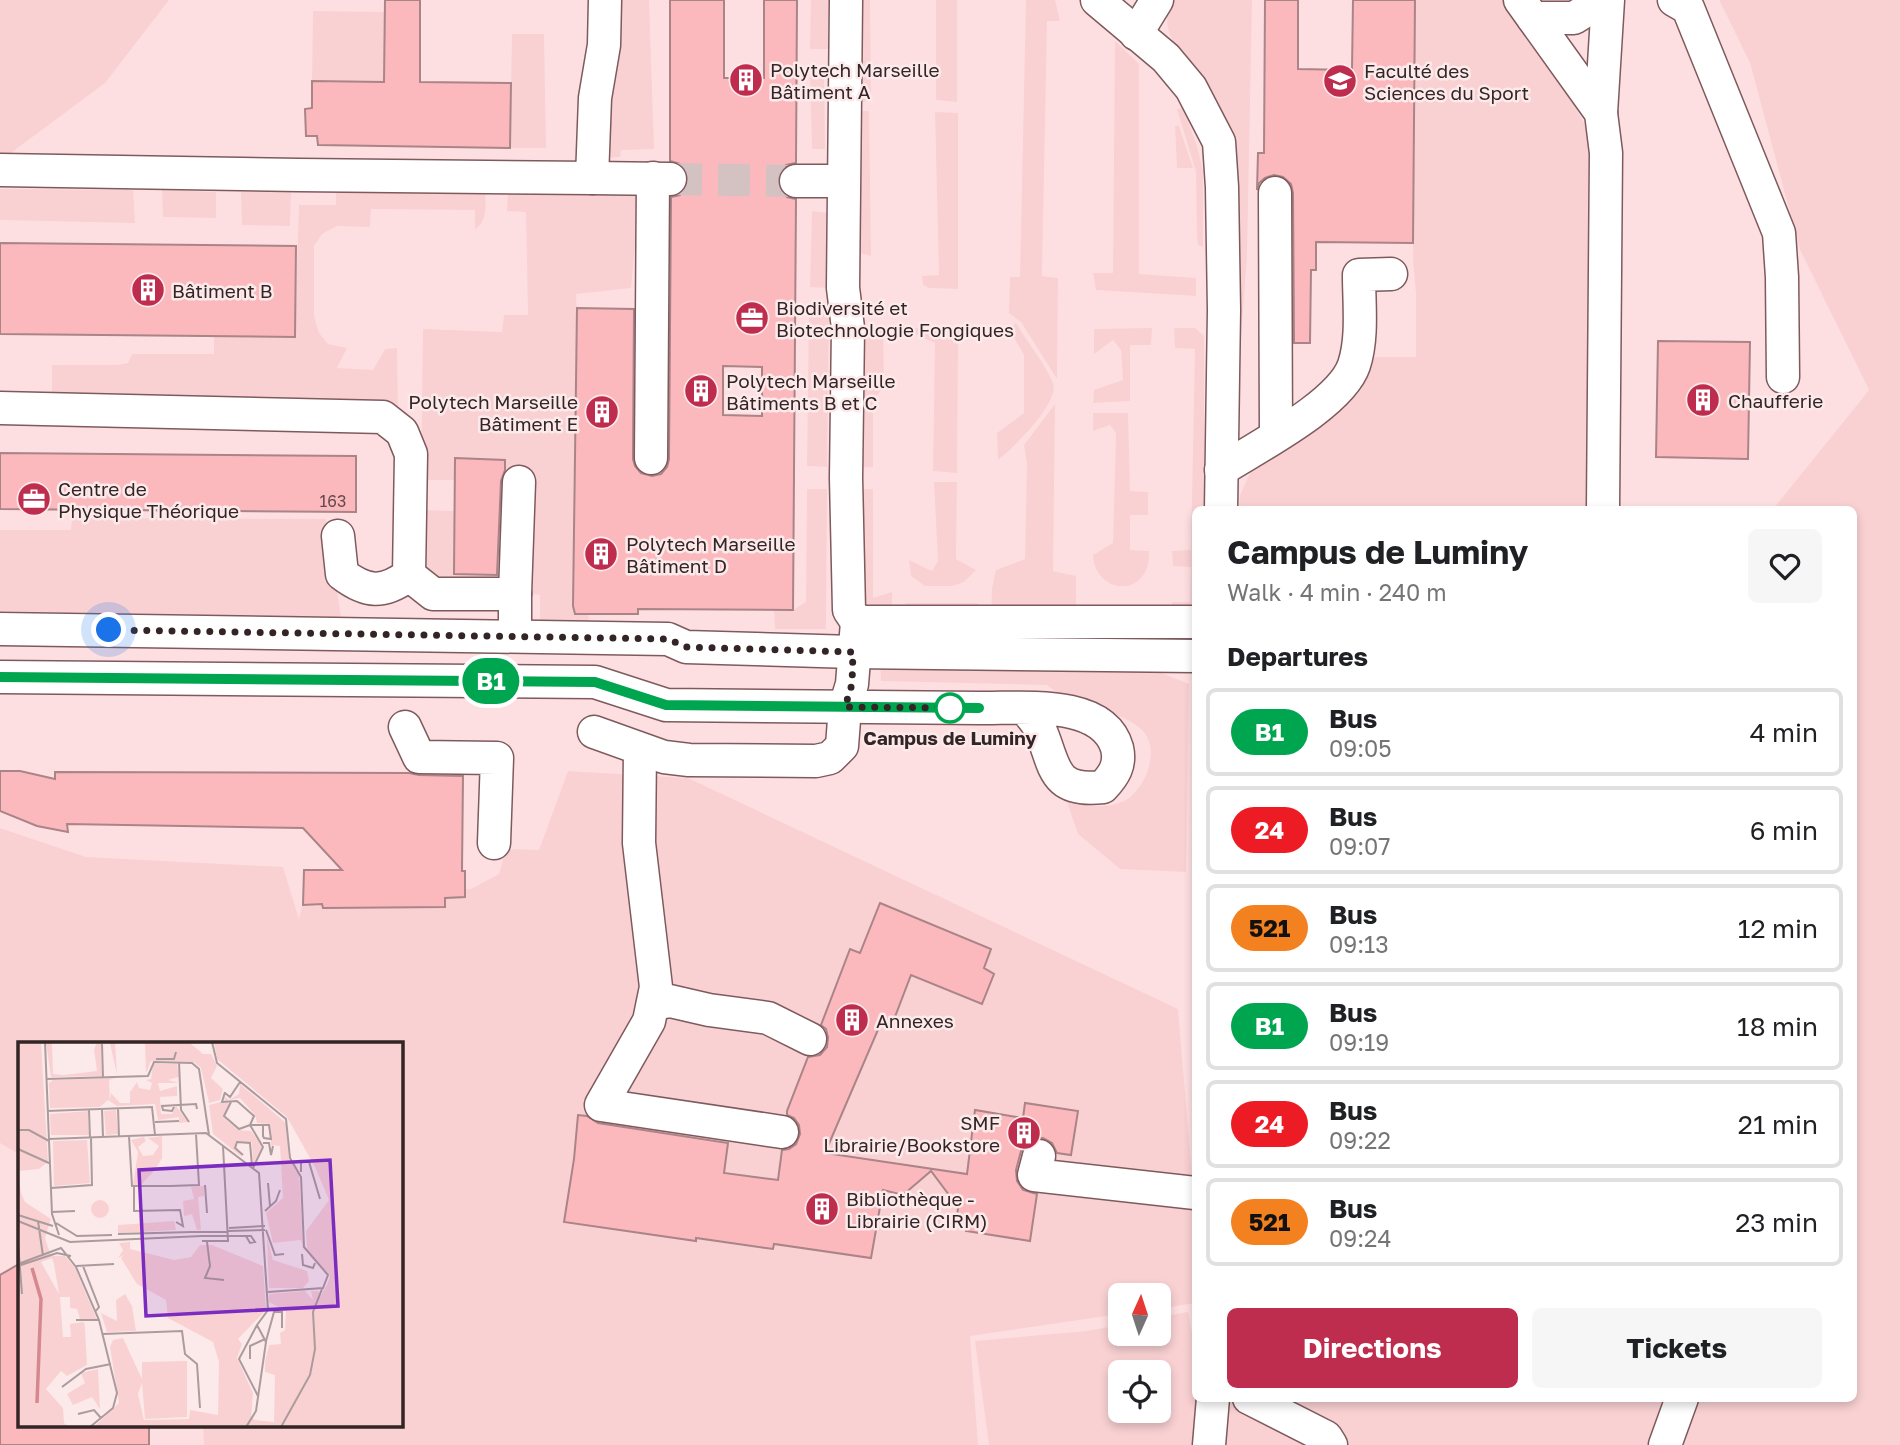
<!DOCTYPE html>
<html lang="en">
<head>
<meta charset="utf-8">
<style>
  body { margin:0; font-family:"Golos Text",sans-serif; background:#f6f6f6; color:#202124; height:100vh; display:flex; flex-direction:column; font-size:26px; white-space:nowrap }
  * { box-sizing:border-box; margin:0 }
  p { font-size:23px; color:#757577 }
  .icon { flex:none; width:38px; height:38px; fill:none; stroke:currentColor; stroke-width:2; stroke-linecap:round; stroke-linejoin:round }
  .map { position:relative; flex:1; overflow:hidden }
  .details { position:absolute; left:1192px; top:506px; width:665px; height:896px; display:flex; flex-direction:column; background:#fff; border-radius:10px; box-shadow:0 4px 10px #0003 }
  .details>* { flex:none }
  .badge { padding:0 14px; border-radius:23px; font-size:24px; line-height:46px }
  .needle { width:46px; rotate:3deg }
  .tools { position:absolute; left:1108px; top:1283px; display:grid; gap:14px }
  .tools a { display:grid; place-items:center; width:63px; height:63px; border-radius:10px; background:#fff; box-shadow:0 4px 10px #0003; font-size:35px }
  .you { position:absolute; width:35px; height:35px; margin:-18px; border:5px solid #fff; border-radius:50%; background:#1a73e8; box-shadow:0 0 0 10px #1a73e833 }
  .map>.badge { position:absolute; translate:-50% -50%; box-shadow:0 0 0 4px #fff }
  h2 { padding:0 35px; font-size:26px; line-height:63px }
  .round { display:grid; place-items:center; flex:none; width:74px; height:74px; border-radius:10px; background:#f6f6f6 }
  .overview { display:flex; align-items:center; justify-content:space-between; height:119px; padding:0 35px }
  h1 { font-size:33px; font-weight:700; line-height:52px }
  .primary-button { display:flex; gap:14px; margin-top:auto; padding:14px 35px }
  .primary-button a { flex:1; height:80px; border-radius:10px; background:#be2d4d; color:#fff; font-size:28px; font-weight:700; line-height:80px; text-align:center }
  .primary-button a+a { background:#f6f6f6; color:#202124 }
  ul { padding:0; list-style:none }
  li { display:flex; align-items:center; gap:21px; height:88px; margin:0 14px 10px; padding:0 21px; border:4px solid #e0e0e0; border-radius:10px }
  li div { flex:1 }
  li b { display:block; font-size:26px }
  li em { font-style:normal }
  li .badge { min-width:77px; font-weight:700; text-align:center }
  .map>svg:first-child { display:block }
  .built { fill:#fedfe1; fill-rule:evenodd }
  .green { fill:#f9d1d3; fill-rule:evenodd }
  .building { fill:#fbb9be; stroke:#aa8487; stroke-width:2; fill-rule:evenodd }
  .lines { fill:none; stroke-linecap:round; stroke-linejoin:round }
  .minor-tunnel { stroke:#d4c2c3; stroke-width:32; stroke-dasharray:32 16; stroke-linecap:butt }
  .minor-casing { stroke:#7e5a5d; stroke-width:35 }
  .minor { stroke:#fff; stroke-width:32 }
  .line-casing { stroke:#fff; stroke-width:16 }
  .line { stroke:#00a550; stroke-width:10 }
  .walk { stroke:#332425; stroke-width:7; stroke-dasharray:0 12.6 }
  .stop-dot { fill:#fff; stroke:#00a550; stroke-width:3.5 }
  .labels { text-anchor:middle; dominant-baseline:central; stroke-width:5; stroke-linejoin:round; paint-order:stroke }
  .number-label { font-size:16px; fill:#65494b }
  .poi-label { font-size:19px; fill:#332425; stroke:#fceaeb; text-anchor:start }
  .stop-label { font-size:19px; font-weight:bold; fill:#332425; stroke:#fceaeb }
  .inset-river { fill:none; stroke:#d6888f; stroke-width:3.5 }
  .inset-road { fill:none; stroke:#ac9b9c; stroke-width:2 }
  .view { fill:#7b2cbf; fill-opacity:0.15; stroke:#7b2cbf; stroke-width:3.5 }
  .inset-edge { fill:none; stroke:#332425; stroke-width:3.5 }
</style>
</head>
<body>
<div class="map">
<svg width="1900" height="1445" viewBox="0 0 1900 1445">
  <rect width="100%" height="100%" fill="#fceaeb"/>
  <path class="built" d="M0,0h1719l31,63 50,187 69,140 -96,119h-578v889l265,47h-1460zM19,1044h382v382h-382zM1120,1295h38v39h-38zM1120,1372h38v38h-38z"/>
  <g class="green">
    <polygon points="0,0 169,0 105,83 0,161"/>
    <polygon points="615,0 649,0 654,149 621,150 620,157 605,158"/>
    <polygon points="811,0 829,0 828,49 810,49"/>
    <polygon points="861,0 870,0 871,101 860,102"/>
    <polygon points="936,0 957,0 957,102 936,100"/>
    <polygon points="1026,0 1055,0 1060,21 1047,21 1042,276 1058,278 1057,379 1021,322 1009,313 1010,277 1020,277"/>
    <path d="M1173,0h79l-5,257 -7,92h-6l-1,-93 -55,-206c-10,-16 -16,-32 -5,-50z"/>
    <polygon points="1415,0 1507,0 1552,64 1585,125 1593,160 1590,509 1239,509 1240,495 1253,466 1350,402 1361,390 1370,357 1416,357 1416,294 1413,259"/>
    <polygon points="1719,0 1900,0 1900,1445 1342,1445 1277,1398 1853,1398 1853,509 1773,509 1869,390 1800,250 1750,63"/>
    <polygon points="313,11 385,12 384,82 312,81"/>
    <polygon points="512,34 544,34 546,148 510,148"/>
    <polygon points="1115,41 1139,64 1139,274 1196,278 1196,296 1096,290 1093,273 1113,273"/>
    <polygon points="810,70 824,70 825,149 812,149"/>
    <polygon points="1183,108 1197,146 1203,171 1203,247 1198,245 1197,236 1196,172 1177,109"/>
    <polygon points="861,111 869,111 871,256 860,253"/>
    <polygon points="935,112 958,113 958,289 929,288 923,285 922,276 939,275"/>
    <polygon points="1175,126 1179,126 1193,168 1177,168"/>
    <path d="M336,186l149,2c0,14 4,33 -10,41v-19l-104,-1 -1,18 -33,-1 -15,8 -8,12v70l5,17 9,11 19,4 -10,20 36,2 12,-21 12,-1 1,68 -346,-15v-36h65l11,-2 4,-9h82v-18l81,1 4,-132h37z"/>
    <polygon points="0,189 133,190 135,223 0,220"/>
    <polygon points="162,190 216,192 216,218 163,217"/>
    <polygon points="640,191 631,288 576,294 589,627 540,626 540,595 524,593 524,475 505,474 505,460 455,458 455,480 421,480 423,329 502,332 504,315 528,315 526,212 507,211 508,192"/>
    <polygon points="241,192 291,192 290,226 242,225"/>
    <polygon points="812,211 827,213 827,288 810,287"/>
    <polygon points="809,311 829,312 827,467 807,466"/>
    <path d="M1016,323c10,17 30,42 37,60 7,20 -40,65 -55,77l-1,-27 27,-20v-58l-15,-26z"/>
    <polygon points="862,328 883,328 884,386 873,400 873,467 855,468"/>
    <polygon points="914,328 979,328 979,339 964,331 958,340 957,473 933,471 935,343 913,333"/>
    <polygon points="1152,328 1151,345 1130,345 1130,401 1093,403 1094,390 1123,380 1121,350 1113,340 1094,354 1094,329"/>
    <polygon points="1174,328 1195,328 1204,336 1204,509 1195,509 1195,615 1172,614 1172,602 1190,602 1191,567 1173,566 1172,551 1191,550 1195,349 1175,348"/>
    <polygon points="1055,404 1053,571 1076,576 1076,614 991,614 992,588 996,570 1025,559 1027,464 1024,445"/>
    <path d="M1093,413h35l2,78 18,1v23h-18v35l19,1c0,5 0,12 -2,17 -12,31 -53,20 -54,-13l20,-12 3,-110 -6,-8 -17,6z"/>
    <polygon points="934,482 957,482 956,559 976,570 964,582 952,586 925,586 911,576 909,560 932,571 938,561"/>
    <polygon points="807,489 827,489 826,629 775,629 774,610 793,610 806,602"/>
    <polygon points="855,489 873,489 873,598 892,592 892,614 875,613 864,604"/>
    <path d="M420,510l34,1v63l51,1 -1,12c-32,-3 -82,4 -86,-39 -1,-12 2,-26 2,-38z"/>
    <polygon points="72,518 326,519 341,617 0,611 0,530 71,530"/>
    <polygon points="905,603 978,603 979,614 905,614"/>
    <path d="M880,660h277l2,12 30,12 -3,188 -66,-3 -42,-35 -12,-35c19,6 39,11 58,2 21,-11 37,-50 19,-70 -22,-23 -70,-23 -96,-46l-166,-4z"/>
    <polygon points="568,771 688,778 1178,1009 1195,1211 1195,1303 1159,1309 1158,1295 1120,1295 1120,1314 970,1336 978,1445 204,1445 203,1426 401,1426 401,1044 19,1044 19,1154 0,1143 0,828 86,857 283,867 299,919 305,894 471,889 499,874 506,849 539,850"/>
    <path d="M1188,1312l7,37v49h3l-6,47h-203l-14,-104 112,-10 33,-6v9h38l1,-17zM1120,1372h38v38h-38z"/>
    <polygon points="1223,1398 1235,1398 1317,1445 1223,1445"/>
  </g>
  <g class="building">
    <polygon points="385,0 420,0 420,82 511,83 510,148 318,145 317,136 306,136 305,109 312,108 312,81 384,82"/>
    <path d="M670,0h54v78h40v-78h33l-1,163 -10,2 -6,7 -2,8 2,11 7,6 9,2 -3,411 -155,-1v5h-63l-2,-8 4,-298 57,1 -1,150 2,7 6,7 11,3 9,-2 6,-7 2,-8 2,-262 9,-2 5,-6 3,-10 -2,-10 -6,-5 -10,-3zM723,366l39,1v49l-39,-1z"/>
    <polygon points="1265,0 1298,0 1298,69 1352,70 1353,0 1415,0 1413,243 1316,242 1316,270 1311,270 1310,343 1294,343 1293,193 1291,184 1283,177 1274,175 1265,178 1259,183 1257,190 1258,153 1264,153"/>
    <polygon points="0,243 296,246 295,337 0,334"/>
    <polygon points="1658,341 1750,342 1748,459 1656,457"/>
    <polygon points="0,453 356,456 356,512 0,509"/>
    <polygon points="455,458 505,460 505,470 501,481 497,575 454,574"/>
    <polygon points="0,771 20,771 55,779 55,772 409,773 419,775 463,776 462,871 465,871 465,897 445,898 445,907 323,908 322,904 303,905 304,870 342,870 303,828 67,824 68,832 37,826 0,811"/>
    <polygon points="880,903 991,949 984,968 994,974 982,1004 911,975 893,1022 883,1018 825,1153 967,1174 975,1110 1023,1118 1025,1103 1078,1111 1071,1155 1057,1153 1052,1143 1043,1138 1034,1139 1026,1143 1021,1151 1016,1170 1017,1181 1023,1190 1037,1194 1030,1241 966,1231 967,1219 957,1218 958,1207 931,1171 903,1195 883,1190 871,1258 774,1244 773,1249 696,1238 696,1241 564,1222 574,1159 578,1115 587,1116 598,1123 728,1143 724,1173 778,1180 782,1150 789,1149 796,1144 800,1134 799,1125 794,1118 787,1115 787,1111 808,1057 820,1055 827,1047 828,1037 826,1029 821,1025 850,949 860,953"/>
    <polygon points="19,1264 19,1426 149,1426 149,1445 0,1445 0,1275"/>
  </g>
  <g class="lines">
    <polyline class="minor-tunnel" points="670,179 796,181"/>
    <g class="minor-casing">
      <g id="minor">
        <polyline points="1097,0 1166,58 1191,88 1219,142 1222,187 1224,310 1221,509"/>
        <polyline points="1520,0 1601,113 1606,153 1603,509"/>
        <polyline points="1674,0 1688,8 1779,233 1782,277 1783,377"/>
        <polyline points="1533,18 1574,18 1603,0"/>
        <polyline points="1136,34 1157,0"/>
        <polyline points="1601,113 1608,0"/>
        <polyline points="0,170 299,175 592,178 595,98 604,45 605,0"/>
        <polyline points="592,178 670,179"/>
        <polyline points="796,181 842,181"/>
        <polyline points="1275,193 1276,435"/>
        <path d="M0,408l383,9 19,15 9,22 -2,121c-26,19 -42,18 -67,-1l-4,-38"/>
        <polyline points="651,458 653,178"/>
        <path d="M1221,470c36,-23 120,-66 133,-105 9,-27 5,-61 5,-90l32,-1"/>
        <polyline points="409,575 433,594 515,594 515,636"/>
        <polyline points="515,594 519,482"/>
        <polyline points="857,622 1195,622"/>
        <polyline points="0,629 668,639 686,647 853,652 1195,656"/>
        <path d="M0,677l595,5 71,23 313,3c40,1 124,-10 138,40 4,17 -3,27 -14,39 -53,6 -47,-23 -64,-60 -3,-6 -9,-12 -13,-18"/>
        <polyline points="405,727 419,757 497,758 494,843"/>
        <polyline points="594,732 664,757 689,760 816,761 830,758 842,746 845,707 852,684 857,622 849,610 846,478 848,328 843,288 846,0"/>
        <polyline points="640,750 639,843 656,987 649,1021 601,1105 782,1132"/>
        <polyline points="653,1004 670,1001 709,1010 768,1018 810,1039"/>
        <polyline points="1039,1156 1034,1175 1195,1193"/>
        <polyline points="1249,1398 1326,1437 1331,1445"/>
        <polyline points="1209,1445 1213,1398"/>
        <polyline points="1665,1445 1682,1398"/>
      </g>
    </g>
    <use href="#minor" class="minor"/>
  </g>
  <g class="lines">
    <g class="line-casing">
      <polyline id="line" points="0,677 595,682 666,705 979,708"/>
    </g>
    <use href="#line" class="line"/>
    <polyline class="walk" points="109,630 668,639 686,647 853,652 852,684 845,707 956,708 950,708"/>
  </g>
  <defs>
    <g id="building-disc" transform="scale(1.75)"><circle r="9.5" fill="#be2d4d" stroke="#fceaeb"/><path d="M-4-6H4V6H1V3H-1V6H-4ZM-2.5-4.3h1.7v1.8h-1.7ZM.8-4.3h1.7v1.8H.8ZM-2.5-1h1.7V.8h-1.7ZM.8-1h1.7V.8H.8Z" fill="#fff"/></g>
    <g id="university-disc" transform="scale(1.75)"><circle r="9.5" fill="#be2d4d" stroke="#fceaeb"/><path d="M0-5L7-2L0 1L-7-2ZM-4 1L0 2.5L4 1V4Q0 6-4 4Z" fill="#fff"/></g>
    <g id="office-disc" transform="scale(1.75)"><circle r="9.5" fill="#be2d4d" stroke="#fceaeb"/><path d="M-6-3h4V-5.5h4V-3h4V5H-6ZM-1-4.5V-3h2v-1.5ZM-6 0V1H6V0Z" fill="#fff"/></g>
  </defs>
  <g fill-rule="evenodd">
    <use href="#building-disc" x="746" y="80"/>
    <use href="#university-disc" x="1340" y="81"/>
    <use href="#building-disc" x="148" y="290"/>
    <use href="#office-disc" x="752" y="318"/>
    <use href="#building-disc" x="701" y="391"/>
    <use href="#building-disc" x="1703" y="400"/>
    <use href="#building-disc" x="602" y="412"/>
    <use href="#office-disc" x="34" y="499"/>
    <use href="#building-disc" x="601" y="554"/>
    <use href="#building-disc" x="852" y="1020"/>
    <use href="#building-disc" x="1024" y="1133"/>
    <use href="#building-disc" x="822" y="1209"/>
  </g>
  <circle class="stop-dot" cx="950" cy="708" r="14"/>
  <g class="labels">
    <g class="number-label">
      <text x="333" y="501">163</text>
    </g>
    <g class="poi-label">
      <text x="770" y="69">Polytech Marseille<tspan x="770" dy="22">Bâtiment A</tspan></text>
      <text x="1364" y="70">Faculté des<tspan x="1364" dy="22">Sciences du Sport</tspan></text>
      <text x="172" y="290">Bâtiment B</text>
      <text x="776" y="307">Biodiversité et<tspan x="776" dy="22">Biotechnologie Fongiques</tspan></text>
      <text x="726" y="380">Polytech Marseille<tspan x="726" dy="22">Bâtiments B et C</tspan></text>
      <text x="1728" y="400">Chaufferie</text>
      <text x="578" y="401" text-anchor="end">Polytech Marseille<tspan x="578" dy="22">Bâtiment E</tspan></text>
      <text x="58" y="488">Centre de<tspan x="58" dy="22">Physique Théorique</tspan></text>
      <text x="626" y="543">Polytech Marseille<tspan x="626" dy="22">Bâtiment D</tspan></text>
      <text x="876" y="1020">Annexes</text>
      <text x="1000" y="1122" text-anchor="end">SMF<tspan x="1000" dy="22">Librairie/Bookstore</tspan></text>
      <text x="846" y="1198">Bibliothèque -<tspan x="846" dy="22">Librairie (CIRM)</tspan></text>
    </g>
    <g class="stop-label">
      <text x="950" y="737">Campus de Luminy</text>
    </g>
  </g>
  <g transform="translate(18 1042)">
    <rect width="385" height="385" fill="#fceaeb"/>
    <path d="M0,0h23l7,120 -9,7 -21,2 3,22 4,9 26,17 -6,19 6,18h14l10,12 22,52 -17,-1 -3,-10 -7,-1v-11h-10l3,40h8l-1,-13 14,-2 1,6 2,37 -20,11 -6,-5 -15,18 17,19 1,15 5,4h-51zM34,216l2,6 5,30 -18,-32zM28,0h6l1,32 11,1 33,-4 -3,-21 3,-8h18l2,33 -7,-32h-9l1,33 -51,1zM127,0h44l14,12h8l6,12 -6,12 12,11 -3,11 -11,3 -8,-35 -7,-6 -43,-1 -5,12zM196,0h189v385h-309l25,-24 -9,-56 3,-7 10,-2 19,41v-17l45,-1v56l-42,2 -3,-36 -4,11 6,26 45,-1 1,-9 28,5 1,-53 -6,-20 -45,-24 -2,-18 -29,-16 -16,-26 3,-3 -6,3 5,-8 -4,-7 11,-1v7l44,11 17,-3 9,-12h12l51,21 3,44 -28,29 4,5 -5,14 16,35 -2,24 4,3 19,2 1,-47 -10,-3v-10l4,-17 12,-1 -1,-11 5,-3 1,-19 -17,-9v-8l36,-3 8,9 -2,-9h8l1,6 8,-14 2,-8 -20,-19 -3,-9 -1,-16 23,-31 -14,-33 -28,-50 -70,-58zM135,22h24l2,13 -11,3 11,3h-21l2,8 17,-5v10l-17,1 1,17h11l4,-8 12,16 -9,1v-6l-21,3 -3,-16 -38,2 -9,-6 -8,7 -50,1 -1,-25 4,-3 62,-2 -6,2 1,21 1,-8 9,10h10v-11l7,-10 2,6 11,2 2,-7 -6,-3 5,-1zM222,42l46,39 3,36 10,15 4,74 -2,-8 -28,3 -7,-30 17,-15 -3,-52 -9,-1 -1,-21 -13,-1 -2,-8 -15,-17 -15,3 -1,-5 5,4 10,-6zM203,60l9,1 -7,14 15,13 13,1 11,15 -9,20 -1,-24 -17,1 7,14 -29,-23 -4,-29zM98,68l2,24 -12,1 -2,-24zM70,69l1,24h-38l-1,-21zM144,94v22l-7,12 -15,16 -7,-1 5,-33 -7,-12 13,-3 2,4 -8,6 5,9 10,-1 6,-9 -11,-8zM69,98l3,43 -36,3 -1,-45zM186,144v10l-6,1 3,33h-4l-5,-16 -8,2 -1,-15 11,-2 -3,-12zM73 167a9 9 0 1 1 18 0a9 9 0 1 1-18 0ZM156,179l2,9 -58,3v-8zM249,195l6,23 34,11 2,10 -6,7h-34zM107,252l7,12 4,25 -29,1 -6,-19 16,8 -1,-21zM80,327l2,40 -8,-12 -19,8 -6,-11 18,-11 -4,-10z" fill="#f9d1d3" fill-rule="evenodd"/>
    <path class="inset-river" d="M14,226l9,31 -4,104"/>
    <path class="inset-road" d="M27,0l7,172 7,21M194,0l5,21 69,56 4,39 11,19 3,70 24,28 -5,13 -55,4M84,2l1,33M138,17h18l2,-7M161,20l2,48 8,12M28,37l102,-3 6,-14 38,1 7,6 10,66M207,50l-3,10 15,-1 17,15 -4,9 13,22 -10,21M207,51l5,4 10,-15M213,60l-7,14 15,13 11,-4h19l2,14 -7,-1 -1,-2v-11M157,63l-3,6 -9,-1 -1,-4 34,-2 1,5M100,66l1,29M84,67l1,28M71,68l1,28M29,69l105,-4 3,28M137,80l24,-1M0,88h11l20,11M111,94l3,50h38l29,-1 -3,-51M31,97l157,-6 53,40 9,137 -11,15 9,17 -10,69 -10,16M245,101h6l2,12 2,-9M0,107l31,14M225,113l-8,-7 2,-6 13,1 2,23M283,130v-11l8,1 11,37M250,141l2,23M187,143l2,28M116,145v24l46,-1 3,16 -7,-4M33,146l41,-3 -1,-47M247,169l11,-10 4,-11M34,170l23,-1M0,173l35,11M0,179l52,21 132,-6h49l4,6 -5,1 -4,-7M20,179l5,35M38,181l21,13 35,-1M211,186l36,-2M248,188l9,25 9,-1M100,192l147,-4M184,199h26l-5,-95M189,200l3,24 -5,12 19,2M0,201l4,51M284,212l1,11 10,3 2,-5M0,222l43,-16 15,19 23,53 18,73 -4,15 -23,19M0,224l39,-13 14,3M58,224l38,-2M65,224l16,41 -4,5M58,278h23M239,283l-18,34 19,37M85,292l79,-3 3,23 12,10 3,44M248,299l8,-29h8v16M232,317v-13l15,-7M44,345l24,-18 25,-5M60,372l16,-4 7,8M263,385l29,-52 5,-26 -2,-37 9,-23"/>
    <path class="view" d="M312,118l8,146 -192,10 -7,-146z"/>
    <rect width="385" height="385" class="inset-edge"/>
  </g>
</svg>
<div class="tools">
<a><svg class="needle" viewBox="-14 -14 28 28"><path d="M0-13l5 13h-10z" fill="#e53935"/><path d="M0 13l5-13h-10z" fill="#757577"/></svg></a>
<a><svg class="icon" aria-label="locate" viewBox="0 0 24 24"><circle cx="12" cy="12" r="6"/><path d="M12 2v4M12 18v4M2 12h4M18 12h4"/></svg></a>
</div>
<div class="you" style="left:109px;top:630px"></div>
<b class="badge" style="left:491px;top:681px;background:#00a550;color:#fff">B1</b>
<section class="details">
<div class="overview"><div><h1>Campus de Luminy</h1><p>Walk · 4 min · 240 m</p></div><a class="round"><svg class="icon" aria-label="heart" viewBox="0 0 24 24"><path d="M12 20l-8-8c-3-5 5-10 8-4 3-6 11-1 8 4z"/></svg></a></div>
<h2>Departures</h2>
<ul>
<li><span class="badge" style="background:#00a550;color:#fff">B1</span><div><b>Bus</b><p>09:05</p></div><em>4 min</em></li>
<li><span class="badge" style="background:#ec1b24;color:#fff">24</span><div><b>Bus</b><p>09:07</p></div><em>6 min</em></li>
<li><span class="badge" style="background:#f4811f;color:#111">521</span><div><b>Bus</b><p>09:13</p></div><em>12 min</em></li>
<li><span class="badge" style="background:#00a550;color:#fff">B1</span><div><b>Bus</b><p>09:19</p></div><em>18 min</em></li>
<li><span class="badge" style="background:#ec1b24;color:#fff">24</span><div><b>Bus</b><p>09:22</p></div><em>21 min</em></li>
<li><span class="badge" style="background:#f4811f;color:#111">521</span><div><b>Bus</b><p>09:24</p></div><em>23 min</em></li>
</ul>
<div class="primary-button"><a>Directions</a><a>Tickets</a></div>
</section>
</div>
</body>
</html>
